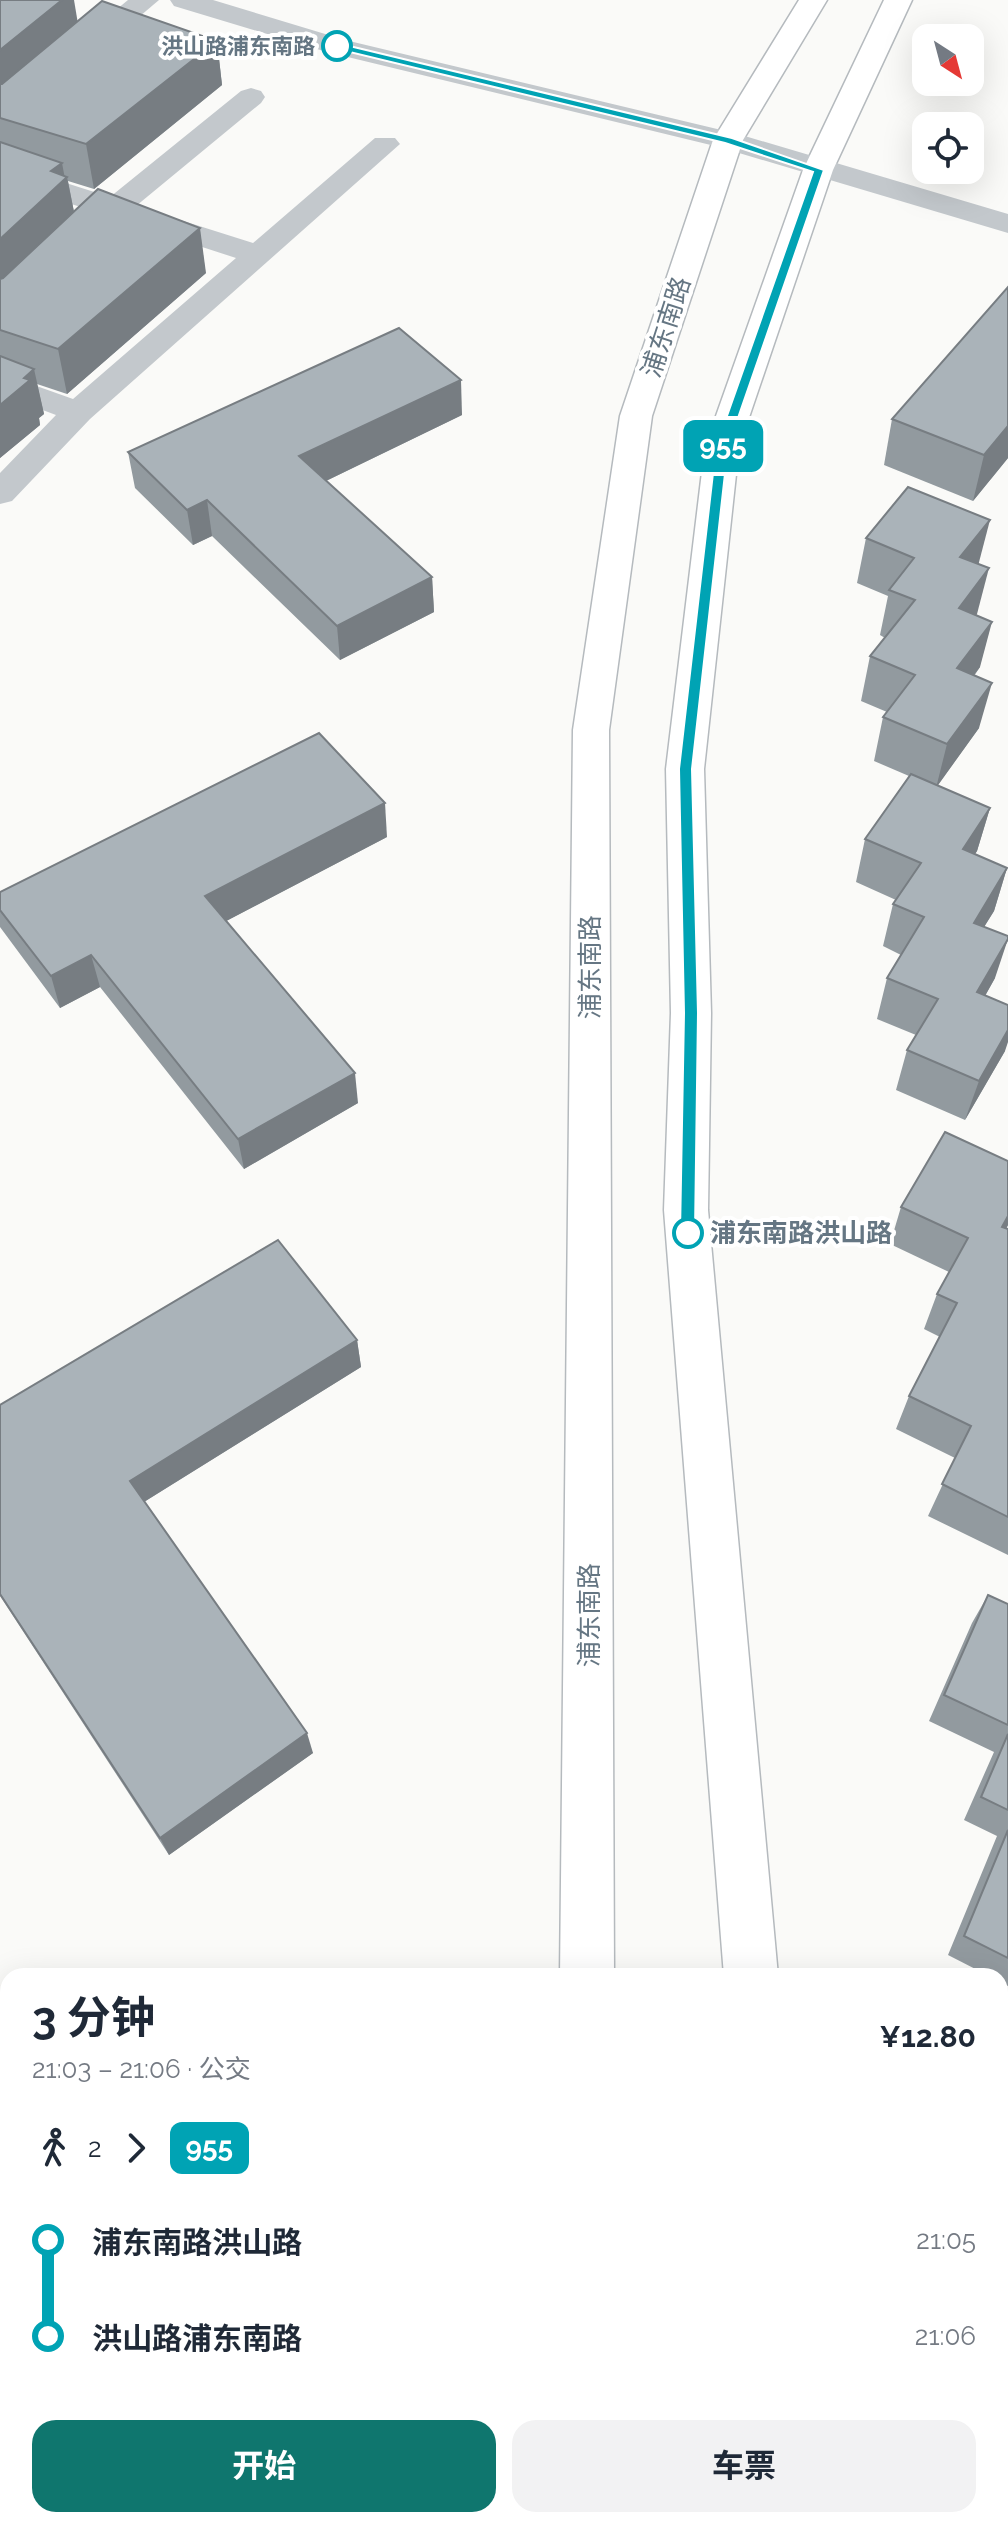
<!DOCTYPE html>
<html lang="zh">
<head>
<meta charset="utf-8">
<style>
  body { margin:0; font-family:Raleway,"Noto Sans SC",sans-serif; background:#f2f2f3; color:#1f2937; height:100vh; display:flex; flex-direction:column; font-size:30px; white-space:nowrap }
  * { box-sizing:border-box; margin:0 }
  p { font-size:26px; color:#747a83 }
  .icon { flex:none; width:44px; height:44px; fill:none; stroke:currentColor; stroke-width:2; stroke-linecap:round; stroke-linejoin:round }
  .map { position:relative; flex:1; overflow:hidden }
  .side { position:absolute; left:0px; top:1968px; width:1008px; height:560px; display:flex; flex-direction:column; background:#fff; border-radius:24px 24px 0 0; box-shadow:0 8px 32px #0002 }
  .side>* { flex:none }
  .badge { padding:0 16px; border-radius:12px; font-size:28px; line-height:52px }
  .needle { width:52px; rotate:144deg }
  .controls { position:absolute; left:912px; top:24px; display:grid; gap:16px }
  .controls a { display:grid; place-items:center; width:72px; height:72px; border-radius:16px; background:#fff; box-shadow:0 8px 32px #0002; font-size:40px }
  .map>.badge { position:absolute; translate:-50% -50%; box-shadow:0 0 0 4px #fff }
  .legs { display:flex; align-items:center; gap:12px; height:88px; padding:0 32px; font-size:26px }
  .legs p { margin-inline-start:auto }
  .overview { display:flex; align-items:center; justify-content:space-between; height:136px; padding:0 32px }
  h1 { font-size:44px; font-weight:700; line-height:60px }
  .cta { display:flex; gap:16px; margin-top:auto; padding:16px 32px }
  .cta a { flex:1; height:92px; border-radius:24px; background:#0f766e; color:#fff; font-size:32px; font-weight:700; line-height:92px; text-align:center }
  .cta a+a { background:#f2f2f3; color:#1f2937 }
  ul { padding:0 32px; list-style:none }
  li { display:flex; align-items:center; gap:28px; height:96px; font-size:30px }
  li i { display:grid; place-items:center; width:12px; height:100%; margin:0 10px; background:currentColor }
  li i::after { content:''; width:20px; height:20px; margin:-10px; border:6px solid; border-radius:50%; background:#fff }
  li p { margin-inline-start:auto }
  li:first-child i { background:linear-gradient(#0000 50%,currentColor 0) }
  li:last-child i { background:linear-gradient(currentColor 50%,#0000 0) }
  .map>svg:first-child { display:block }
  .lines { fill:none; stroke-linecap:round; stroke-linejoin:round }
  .major-casing { stroke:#b5babe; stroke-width:3 }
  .minor { fill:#c3c8cc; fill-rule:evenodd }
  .major { fill:#fff; fill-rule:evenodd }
  .wall { fill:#929a9f }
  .shaded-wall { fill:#777d82 }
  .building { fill:#aab3b9; stroke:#777d82; stroke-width:2 }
  .line-1 { fill:#00a3b4; stroke:#fff; stroke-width:2 }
  .stop-1-dot { fill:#fff; stroke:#00a3b4; stroke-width:4 }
  .labels { text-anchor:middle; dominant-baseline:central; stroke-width:8; stroke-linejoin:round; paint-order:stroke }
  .far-stop-label { font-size:22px; font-weight:bold; fill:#657683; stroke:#fff; text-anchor:end }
  .street-label { font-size:26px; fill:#657683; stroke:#fff }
  .stop-label { font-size:26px; font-weight:bold; fill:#657683; stroke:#fff; text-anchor:start }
</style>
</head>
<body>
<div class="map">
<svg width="1008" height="2528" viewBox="0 0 1008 2528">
  <rect width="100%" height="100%" fill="#fafaf8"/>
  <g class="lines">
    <g class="major-casing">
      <g id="major">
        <polygon points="799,0 827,0 743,140 652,416 609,730 614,1976 560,1976 573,730 620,416 713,140"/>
        <polygon points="884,0 912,0 833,170 739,447 704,769 711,1013 708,1210 778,1976 724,1976 664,1210 671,1013 666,769 705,447 803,170"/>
        <rect x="556" y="2520" width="60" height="8"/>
        <rect x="761" y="2520" width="60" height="8"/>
      </g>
    </g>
    <g class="minor">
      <polygon points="128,0 159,0 10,126 0,129 0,106"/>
      <polygon points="170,0 213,0 345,40 738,134 1008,214 1008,233 719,147 327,52 174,6"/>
      <polygon points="251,88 261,91 265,97 261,103 136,206 253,243 375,138 395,138 400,144 90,419 12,501 0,504 0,473 56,415 0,394 0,373 73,399 236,258 119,220 109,228 87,228 83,222 93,211 0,181 0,162 110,197 241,91"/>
    </g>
    <use href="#major" class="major"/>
  </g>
  <g class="wall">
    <polygon points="0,0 78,22 217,41 222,85 94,189 68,181 74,212 206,273 67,394 37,384 44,414 39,418 40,425 0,458"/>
    <polygon points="462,415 326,481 432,577 434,612 340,660 212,536 193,545 135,488 128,452"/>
    <polygon points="892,419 1008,458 973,501 884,465"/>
    <polygon points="866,538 979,564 977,614 976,615 980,667 974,676 979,728 937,786 990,808 977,851 975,854 1007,868 994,911 984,927 995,978 985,996 1005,1051 965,1120 896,1090 907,1050 916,1035 877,1019 887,978 901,955 883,946 893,904 896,900 856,882 865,839 909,776 874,761 883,717 887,712 861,701 870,656 885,638 880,635 888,596 857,583"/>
    <polygon points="387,837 226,921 358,1103 244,1169 100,987 60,1008 0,927 0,892"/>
    <polygon points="901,1207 1008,1225 1006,1229 1008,1229 1008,1555 928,1516 955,1458 896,1429 909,1396 940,1337 924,1329 937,1294 949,1272 890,1244"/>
    <polygon points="357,1340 361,1367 144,1502 313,1753 169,1855 0,1596 0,1405"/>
    <polygon points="988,1595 1008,1604 1008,1986 1000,1982 1000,1976 989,1976 948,1955 997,1836 964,1820 994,1752 929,1721 972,1623"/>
    <polygon points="1008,2043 1008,2083 1000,2079 1000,2063"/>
  </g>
  <g class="shaded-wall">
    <polygon points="62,0 74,0 80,36 0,102 0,50"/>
    <polygon points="217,41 222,85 94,189 86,144"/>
    <polygon points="62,163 65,179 67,177 76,222 0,293 0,239 51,171"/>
    <polygon points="200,228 206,273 67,394 58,349"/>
    <polygon points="34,369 44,414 39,418 40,425 0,458 0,405 24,378"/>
    <polygon points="461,380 462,415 303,492 299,456"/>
    <polygon points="1008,426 1008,458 973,501 984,455"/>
    <polygon points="207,500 212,536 193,545 187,510"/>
    <polygon points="990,520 978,566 960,557"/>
    <polygon points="989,568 977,614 947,654 959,608"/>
    <polygon points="432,577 434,612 340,660 337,626"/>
    <polygon points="992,622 980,667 945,713 957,668"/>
    <polygon points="992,683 979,728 936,788 947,744"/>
    <polygon points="385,803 387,837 211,929 205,896"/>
    <polygon points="990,808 977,851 950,892 963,849"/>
    <polygon points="1007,868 994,911 961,964 974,923"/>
    <polygon points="1008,939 995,978 964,1033 977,992"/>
    <polygon points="91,955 100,987 60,1008 51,976"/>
    <polygon points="1008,1030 1008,1042 1005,1051 965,1120 979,1081"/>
    <polygon points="355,1073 358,1103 244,1169 238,1139"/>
    <polygon points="1008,1216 1008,1225 987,1264 1002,1227"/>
    <polygon points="357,1340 361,1367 139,1505 130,1481"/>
    <polygon points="307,1733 313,1753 169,1855 160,1838"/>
    <polygon points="0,2402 8,2411 8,2422 0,2421"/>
    <polygon points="139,2520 149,2520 134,2528 124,2528"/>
  </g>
  <g class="building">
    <polygon points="0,0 62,0 0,50"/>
    <polygon points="102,1 217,41 86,144 0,118 0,84 2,84"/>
    <polygon points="0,142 62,163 51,171 67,177 0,239"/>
    <polygon points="98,189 200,228 58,349 0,330 0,279 3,278"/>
    <polygon points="1008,287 1008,426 984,455 892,419"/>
    <polygon points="399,328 461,380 299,456 432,577 337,626 207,500 187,510 128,452"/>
    <polygon points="0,356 34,369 24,378 30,380 0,405"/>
    <polygon points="908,487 990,520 960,557 989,568 959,608 992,622 957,668 992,683 947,744 883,717 915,675 870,656 915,600 889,590 914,558 866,538"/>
    <polygon points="319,733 385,803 205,896 355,1073 238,1139 91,955 51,976 0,910 0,892"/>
    <polygon points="911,774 990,808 963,849 1007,868 974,923 1008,936 1008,939 977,992 1008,1005 1008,1030 979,1081 907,1050 938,999 887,978 924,917 893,904 921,863 865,839"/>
    <polygon points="945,1132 1008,1161 1008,1216 1002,1227 1008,1229 1008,1517 942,1484 971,1426 909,1396 957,1303 937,1294 968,1238 901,1207"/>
    <polygon points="278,1240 357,1340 130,1481 307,1733 160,1838 0,1594 0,1405"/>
    <polygon points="988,1595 1008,1604 1008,1725 944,1695"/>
    <polygon points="1008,1734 1008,1810 981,1797"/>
    <polygon points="1008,1830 1008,1958 964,1936"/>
    <polygon points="8,2415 8,2520 139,2520 124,2528 0,2528 0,2420"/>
  </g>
  <polygon class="line-1" points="337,43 732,138 824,170 728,447 692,769 698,1013 695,1233 688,1239 680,1233 684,1013 679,769 716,447 813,172 725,143 333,48"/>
  <g class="stop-1-dot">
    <circle cx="337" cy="46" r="14"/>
    <circle cx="688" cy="1233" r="14"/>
  </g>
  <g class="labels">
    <g class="far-stop-label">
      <text x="315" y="46">洪山路浦东南路</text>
    </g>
    <g class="street-label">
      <text transform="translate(666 327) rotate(-72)">浦东南路</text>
      <text transform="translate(590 967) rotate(-90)">浦东南路</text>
      <text transform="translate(589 1615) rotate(-90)">浦东南路</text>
    </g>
    <g class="stop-label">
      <text x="710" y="1233">浦东南路洪山路</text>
    </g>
  </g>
</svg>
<div class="controls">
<a><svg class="needle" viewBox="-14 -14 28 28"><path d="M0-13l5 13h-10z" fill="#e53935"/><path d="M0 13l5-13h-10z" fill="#747a83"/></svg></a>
<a><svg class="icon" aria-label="locate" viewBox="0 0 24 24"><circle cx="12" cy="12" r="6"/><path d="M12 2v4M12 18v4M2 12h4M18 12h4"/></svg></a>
</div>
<b class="badge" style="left:723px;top:446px;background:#00a3b4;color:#fff">955</b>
<section class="side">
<div class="overview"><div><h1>3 分钟</h1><p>21:03 – 21:06 · 公交</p></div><b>¥12.80</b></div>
<div class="legs"><svg class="icon" aria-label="walk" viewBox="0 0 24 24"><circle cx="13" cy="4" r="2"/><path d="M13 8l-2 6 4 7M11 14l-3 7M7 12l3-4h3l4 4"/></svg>2<svg class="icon" aria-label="forward" viewBox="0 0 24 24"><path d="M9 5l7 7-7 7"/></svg><b class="badge" style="background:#00a3b4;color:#fff">955</b></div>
<ul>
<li><i style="color:#00a3b4"></i><b>浦东南路洪山路</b><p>21:05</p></li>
<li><i style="color:#00a3b4"></i><b>洪山路浦东南路</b><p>21:06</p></li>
</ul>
<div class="cta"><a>开始</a><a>车票</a></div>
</section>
</div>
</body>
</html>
